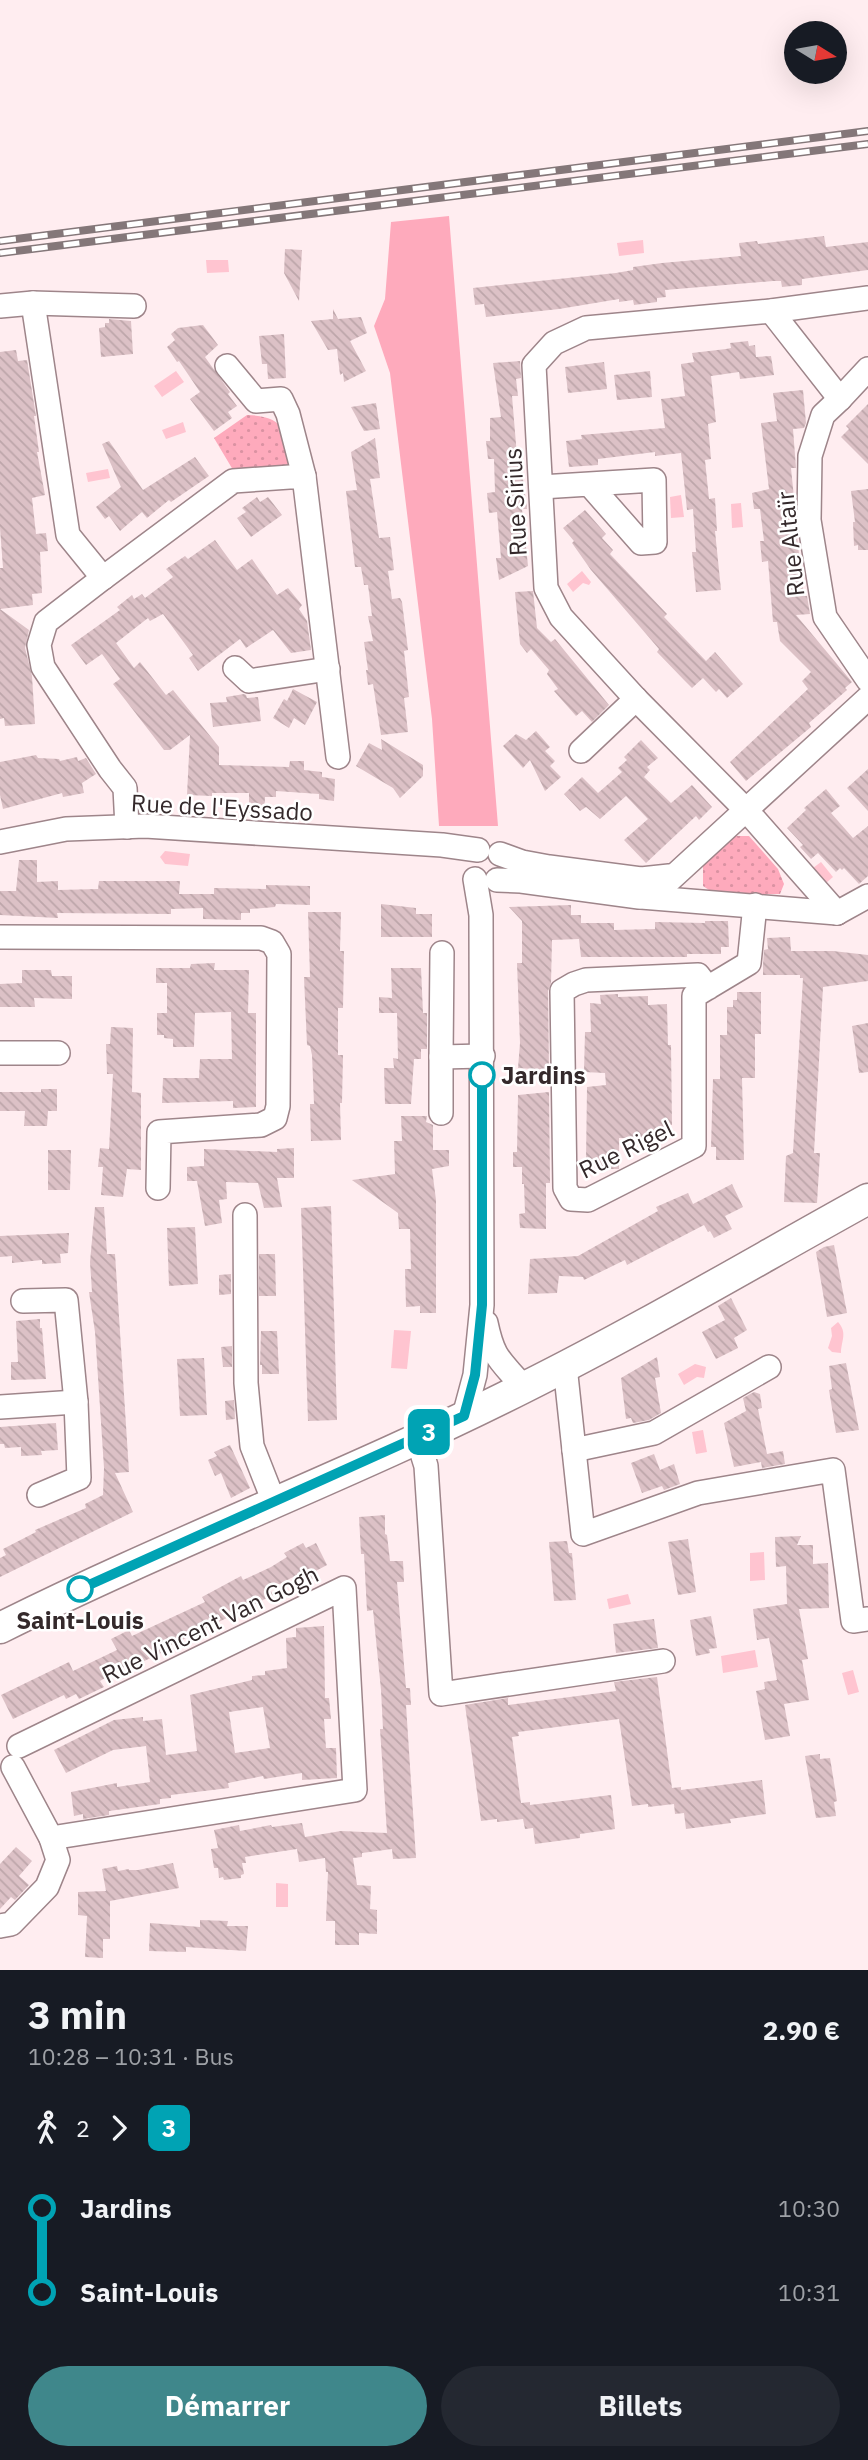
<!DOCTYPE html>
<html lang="fr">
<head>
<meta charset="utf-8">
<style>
  body { margin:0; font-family:"IBM Plex Sans",sans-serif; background:#242831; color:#f1f3f6; height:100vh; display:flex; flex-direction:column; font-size:26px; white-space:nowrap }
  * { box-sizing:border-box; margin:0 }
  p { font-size:23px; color:#9ea1a6 }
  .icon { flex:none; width:38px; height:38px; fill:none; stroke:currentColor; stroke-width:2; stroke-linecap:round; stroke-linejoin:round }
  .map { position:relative; height:1970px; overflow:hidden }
  .panel { display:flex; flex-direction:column; background:#171b24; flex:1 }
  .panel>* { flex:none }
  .badge { padding:0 14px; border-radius:10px; font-size:24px; line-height:46px }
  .needle { width:46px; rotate:101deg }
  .tools { position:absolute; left:784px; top:21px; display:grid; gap:14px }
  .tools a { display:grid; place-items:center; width:63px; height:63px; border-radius:50%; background:#171b24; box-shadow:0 7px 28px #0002; font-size:35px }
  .map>.badge { position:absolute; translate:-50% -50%; box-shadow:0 0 0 4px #fff }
  .legs { display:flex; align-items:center; gap:10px; height:77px; padding:0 28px; font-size:23px }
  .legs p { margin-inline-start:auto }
  .summary { display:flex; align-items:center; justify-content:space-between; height:119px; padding:0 28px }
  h1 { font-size:38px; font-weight:800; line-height:52px }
  .primary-button { display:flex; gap:14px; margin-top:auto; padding:14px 28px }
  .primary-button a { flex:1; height:80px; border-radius:42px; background:#3f878b; color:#fff; font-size:28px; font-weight:800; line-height:80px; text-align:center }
  .primary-button a+a { background:#242831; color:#f1f3f6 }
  ul { padding:0 28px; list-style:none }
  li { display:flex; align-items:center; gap:24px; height:84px; font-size:26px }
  li i { display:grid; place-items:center; width:10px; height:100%; margin:0 9px; background:currentColor }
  li i::after { content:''; width:18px; height:18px; margin:-9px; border:5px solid; border-radius:50%; background:#171b24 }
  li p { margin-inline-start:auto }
  li:first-child i { background:linear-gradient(#0000 50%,currentColor 0) }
  li:last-child i { background:linear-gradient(currentColor 50%,#0000 0) }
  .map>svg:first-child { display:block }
  .grass { fill:url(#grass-dots) }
  .green { fill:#feaabc }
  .water { fill:#ffc4d0 }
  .building { fill:url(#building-back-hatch); fill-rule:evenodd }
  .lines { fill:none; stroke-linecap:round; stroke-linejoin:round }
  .minor-casing { stroke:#9e858a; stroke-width:26 }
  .major-casing { stroke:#9e858a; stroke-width:33 }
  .minor { stroke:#fff; stroke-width:23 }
  .major { stroke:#fff; stroke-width:30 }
  .rail-casing { stroke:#847779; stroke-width:8 }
  .rail { stroke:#fff; stroke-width:5; stroke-dasharray:16; stroke-linecap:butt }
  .line-1-casing { stroke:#fff; stroke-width:16 }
  .line-1 { stroke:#00a3b4; stroke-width:10 }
  .stop-1-dot { fill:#fff; stroke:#00a3b4; stroke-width:3.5 }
  .labels { text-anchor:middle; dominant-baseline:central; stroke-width:5; stroke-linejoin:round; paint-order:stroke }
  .street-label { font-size:24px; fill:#34292b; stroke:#fff }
  .stop-label { font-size:24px; font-weight:bold; fill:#34292b; stroke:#fff; text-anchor:start }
</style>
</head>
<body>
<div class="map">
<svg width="868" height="1970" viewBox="0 0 868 1970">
  <defs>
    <pattern id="grass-dots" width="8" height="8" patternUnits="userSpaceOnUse" patternTransform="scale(1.75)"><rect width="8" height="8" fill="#feaabc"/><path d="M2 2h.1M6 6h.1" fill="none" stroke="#da92a2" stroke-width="1.8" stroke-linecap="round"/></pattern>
    <pattern id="building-back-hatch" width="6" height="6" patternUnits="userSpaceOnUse" patternTransform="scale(1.75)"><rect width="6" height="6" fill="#dcc1c6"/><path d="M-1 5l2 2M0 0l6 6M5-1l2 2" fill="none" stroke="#bda6aa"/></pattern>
  </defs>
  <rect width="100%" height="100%" fill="#ffedf0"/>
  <g class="grass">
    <path d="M247,415c39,1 38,17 45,50l-56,10 -22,-37z"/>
    <polygon points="729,836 749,836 778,869 784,884 780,894 715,894 703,886 703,866"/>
  </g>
  <polygon class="green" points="449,216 498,826 439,826 432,719 390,373 374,326 385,299 391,222"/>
  <g class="water">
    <polygon points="643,240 644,253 619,256 617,243"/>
    <polygon points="206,260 228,260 229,272 207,273"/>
    <polygon points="176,371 184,382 162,397 154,386"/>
    <polygon points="183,422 186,432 166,439 162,430"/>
    <polygon points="108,469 110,478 88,482 86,473"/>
    <polygon points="681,495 684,517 671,518 670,497"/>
    <polygon points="741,503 743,527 732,528 731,504"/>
    <polygon points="582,571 591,582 589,585 583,583 573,592 567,584"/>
    <polygon points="165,851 190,854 188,866 165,864 160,857"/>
    <polygon points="821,862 833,877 826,883 813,868"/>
    <path d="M838,1322c10,11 3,19 3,31l-9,-1 -4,-4 4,-12 -1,-8z"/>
    <polygon points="394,1330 411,1331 407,1369 391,1368"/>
    <polygon points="695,1364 706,1367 704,1378 697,1377 684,1385 678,1374"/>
    <polygon points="703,1430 707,1452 696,1454 692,1432"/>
    <polygon points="764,1552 765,1580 750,1581 750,1553"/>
    <polygon points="628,1594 631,1604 609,1609 607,1599"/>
    <polygon points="755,1650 758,1667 723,1673 721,1656"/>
    <polygon points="853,1670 859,1692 848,1695 842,1673"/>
    <polygon points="276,1883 288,1884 288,1907 276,1907"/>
  </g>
  <g class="building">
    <polygon points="824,236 826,247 868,242 868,270 802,279 802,285 782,287 781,281 773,281 665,290 666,297 657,298 657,302 634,305 633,300 619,302 619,299 559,309 486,317 484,304 475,305 473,288 616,273 633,270 633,267 662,263 741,256 739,243 757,241 758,244"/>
    <polygon points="285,249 302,250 299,301 284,273"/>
    <polygon points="333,309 338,319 361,317 367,333 350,341 366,371 344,382 343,373 340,375 337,349 328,350 311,321 333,319"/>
    <polygon points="109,319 131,321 133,354 101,357 99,328 105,327 105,323 109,323"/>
    <polygon points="203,325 218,345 205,357 230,392 228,394 237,406 228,412 232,418 214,431 190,399 200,392 179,361 177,362 167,347 175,340 171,334 178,328"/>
    <polygon points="284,334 286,378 268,379 267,364 262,364 259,336"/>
    <polygon points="748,341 749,346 755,345 756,357 771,356 774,375 740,379 739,372 711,376 716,422 708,424 711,459 705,460 709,499 715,498 717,531 715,531 721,590 696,592 692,552 696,552 693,509 687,510 681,453 655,456 655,452 598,459 598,465 569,467 566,441 582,439 581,435 665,428 661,399 685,396 681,364 694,362 692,353 726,349 731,348 730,343"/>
    <polygon points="16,350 18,361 27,360 36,416 34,416 39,452 37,452 45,495 32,498 36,534 46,533 48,551 40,552 42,593 32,594 33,605 0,609 0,568 3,568 0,528 0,352"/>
    <polygon points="520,361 521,378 516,379 518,396 512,396 517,456 520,456 527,509 522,509 528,566 499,580 496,558 501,558 497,512 489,513 487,493 495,492 494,459 488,459 486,441 490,441 490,418 501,417 493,363"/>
    <polygon points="604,362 607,389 568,393 565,367"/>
    <polygon points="650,371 652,397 617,400 614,375"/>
    <polygon points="803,390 806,423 804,428 793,429 796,468 791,468 795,508 788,509 792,538 797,537 804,596 807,596 810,614 796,615 852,682 845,688 847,690 809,723 811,727 746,781 730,762 808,689 802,681 811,672 780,641 777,622 773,622 768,561 762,562 760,541 764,541 760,509 754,509 752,493 769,489 761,423 777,421 773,393"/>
    <polygon points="376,403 380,429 364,431 351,407"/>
    <polygon points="868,404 868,464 841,437 849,429 846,426"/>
    <polygon points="375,438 380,478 370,479 379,538 390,537 394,570 388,571 392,599 400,598 402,602 408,650 404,651 409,697 404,698 408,732 381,735 373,684 368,685 366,670 368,670 364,642 373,641 368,616 372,616 368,585 364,585 361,567 355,567 346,491 357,490 351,452"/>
    <polygon points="109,441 143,490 195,457 209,476 171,502 169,500 147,518 142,512 120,531 109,516 105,519 96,507 121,487 102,444"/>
    <polygon points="868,489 868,550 858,550 858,545 854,546 853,522 855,522 851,491"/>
    <polygon points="257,497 260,502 268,497 282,515 251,537 237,518 246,512 242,508"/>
    <polygon points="585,510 606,534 602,538 613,550 610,554 667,614 664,617 706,661 715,652 743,684 727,698 719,689 716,692 703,678 692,688 684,680 657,652 659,649 591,570 572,543 574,541 563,528"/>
    <polygon points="215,540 237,570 252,559 277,595 288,588 302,605 299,609 307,621 311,650 291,653 273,630 246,648 240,639 198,671 189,658 193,655 163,614 150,621 148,618 116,643 134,668 140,662 166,695 173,690 219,747 219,765 289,767 290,761 304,761 304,770 322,772 322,777 335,779 334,801 319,799 319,794 276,791 276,797 265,797 264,816 249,815 249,793 212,793 212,796 187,795 190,735 170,750 164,750 113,684 120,679 102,654 86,665 71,645 120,610 117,607 132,595 134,599 142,594 145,598 173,577 166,569 185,556 188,559"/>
    <polygon points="533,591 537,628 551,642 555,639 609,705 592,722 582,711 576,716 554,691 558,689 547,674 549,670 531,649 527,653 520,644 515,592"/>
    <polygon points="0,609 29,630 25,648 32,676 35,724 5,726 4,718 0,719"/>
    <polygon points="293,689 317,702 305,725 294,718 289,728 273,718 284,699 287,701"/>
    <polygon points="244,694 246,695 247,698 258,697 261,721 213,727 210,703 227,702 226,697"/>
    <polygon points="536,731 550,747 545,751 555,761 550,766 561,777 545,791 530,760 523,768 503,746 516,734 526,740"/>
    <polygon points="381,739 423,765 423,776 400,798 393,788 356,766 369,743 382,750"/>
    <polygon points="641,740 658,758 647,767 650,770 644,777 671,803 692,785 712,807 699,820 696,816 646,863 624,840 648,819 626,796 600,819 586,807 580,811 564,794 582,777 598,793 622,772 618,768 627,760 624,757"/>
    <polygon points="36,755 38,758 59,759 60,761 77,757 78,761 86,758 96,774 82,783 84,793 63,797 62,793 3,809 0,795 0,762"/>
    <polygon points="868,769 868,811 847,788"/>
    <polygon points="826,789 840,806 831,813 853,838 868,826 868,876 859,884 844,868 842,870 840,868 836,872 818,853 811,859 800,847 803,845 787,828 806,810 804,808"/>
    <polygon points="19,860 37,860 37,882 58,881 58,890 98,889 99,881 180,881 179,894 214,894 214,888 266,889 266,885 310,886 310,905 276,904 275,907 250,909 250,913 241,913 241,920 203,919 203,908 171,909 171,914 57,913 58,918 0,915 0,891 16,891"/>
    <polygon points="381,904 416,908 416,914 432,914 432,937 381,937"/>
    <polygon points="571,905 571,915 581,915 581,923 614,923 614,930 655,929 655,922 705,923 705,921 728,921 729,947 721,947 721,954 687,954 687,957 581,957 579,939 552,940 551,983 548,991 549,1070 518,1068 520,1043 517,963 522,963 522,921 509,907"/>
    <polygon points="308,912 341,912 340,951 344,951 343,1008 338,1008 338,1055 343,1055 342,1103 340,1103 341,1140 311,1141 310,1104 314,1104 312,1055 310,1046 307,1045 304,977 310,977"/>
    <polygon points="790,937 791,951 833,951 868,955 868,981 823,987 814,1153 820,1153 817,1203 784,1202 786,1156 793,1153 803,978 800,978 800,975 763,975 763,965 764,950 768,949 767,938"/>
    <polygon points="215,963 214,970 249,970 248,1013 256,1013 256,1107 233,1108 233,1101 162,1103 163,1078 199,1078 200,1059 232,1059 231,1012 195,1013 194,1047 173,1047 173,1039 164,1038 164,1035 157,1035 157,1013 167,1013 167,983 156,983 156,968 190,968 191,964"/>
    <polygon points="391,968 421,968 423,1013 427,1013 427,1049 421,1049 421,1059 414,1059 411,1104 385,1104 384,1068 394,1068 393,1058 398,1059 397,1013 379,1013 379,997 392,998"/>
    <polygon points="22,970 51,970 52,976 72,976 72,999 34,998 35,1007 0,1007 0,984 22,983"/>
    <polygon points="737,992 761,992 761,1034 755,1034 755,1078 742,1078 744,1160 716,1160 716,1147 711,1147 713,1079 720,1079 720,1035 727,1035 727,1007 733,1007 733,1000 737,1000"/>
    <polygon points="618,994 618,997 648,996 648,1005 667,1004 668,1045 671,1045 672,1125 667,1125 668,1138 619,1138 619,1169 596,1169 596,1162 586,1161 587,1087 606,1085 605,1073 584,1072 585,1032 591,1032 590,1003 601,1004 600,995"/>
    <polygon points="868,1023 868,1072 859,1073 852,1026"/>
    <polygon points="111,1027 133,1028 132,1092 141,1093 141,1170 127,1169 123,1197 101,1195 103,1167 98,1167 100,1148 109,1149 113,1074 107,1074 106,1044 110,1044"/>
    <polygon points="41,1089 57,1089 57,1111 48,1111 47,1126 24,1126 25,1111 0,1111 0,1092 41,1092"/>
    <polygon points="549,1092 550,1183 546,1183 546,1229 520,1228 519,1214 525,1213 524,1184 522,1184 522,1167 513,1167 513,1152 517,1152 518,1095"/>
    <polygon points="401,1116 427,1116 426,1122 433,1125 433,1150 449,1150 449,1166 432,1169 436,1200 436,1313 420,1313 420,1306 406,1307 405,1269 411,1269 410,1229 399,1229 398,1213 352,1180 395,1174 394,1141 402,1141"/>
    <polygon points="294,1148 294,1178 277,1178 282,1207 264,1208 258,1183 226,1182 227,1199 219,1200 222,1223 205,1226 197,1181 187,1181 187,1167 204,1166 204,1149 277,1152 277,1149"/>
    <polygon points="48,1150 71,1150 70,1190 48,1190"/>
    <polygon points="732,1184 743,1207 725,1216 732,1229 714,1238 710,1231 708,1232 704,1225 627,1265 625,1260 584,1280 583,1277 559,1276 557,1293 528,1294 530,1259 578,1256 658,1211 656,1207 688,1193 693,1204"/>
    <polygon points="331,1206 337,1420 308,1421 301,1208"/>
    <polygon points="95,1207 104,1207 107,1254 115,1254 129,1472 115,1473 133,1512 0,1577 0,1558 6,1555 3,1549 36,1532 35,1530 86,1508 85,1504 103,1495 104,1468 95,1332 89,1292 92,1292 90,1262"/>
    <polygon points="195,1227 198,1284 169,1286 167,1228"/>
    <polygon points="69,1233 68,1253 60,1254 61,1263 42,1264 42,1260 12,1263 12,1256 0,1257 0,1236"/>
    <polygon points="834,1245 847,1313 827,1317 816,1252 824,1247"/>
    <polygon points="259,1254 275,1254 276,1296 259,1296"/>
    <polygon points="231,1274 231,1294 219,1295 219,1275"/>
    <polygon points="731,1298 747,1330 734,1338 738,1348 716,1359 702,1332 725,1320 718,1306"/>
    <polygon points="40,1319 40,1328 42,1328 46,1379 11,1380 11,1362 18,1362 16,1321"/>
    <polygon points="261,1331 277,1331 279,1374 262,1374 262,1365 260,1365"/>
    <polygon points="232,1346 232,1367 223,1367 221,1347"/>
    <polygon points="657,1357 660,1377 655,1378 661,1413 649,1420 633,1423 631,1418 626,1419 621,1378"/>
    <polygon points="204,1358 207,1415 180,1416 177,1359"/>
    <polygon points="846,1363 859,1430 836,1433 829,1390 832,1389 829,1366"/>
    <polygon points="754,1392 760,1394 762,1408 758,1409 767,1454 783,1451 785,1464 762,1468 761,1462 734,1467 724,1423 746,1411 743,1398"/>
    <polygon points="234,1400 235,1419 226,1420 225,1401"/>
    <polygon points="56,1423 58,1450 41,1451 42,1455 21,1456 21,1447 5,1448 4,1444 0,1444 0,1427"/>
    <polygon points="230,1445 250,1488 231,1498 221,1473 215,1476 208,1460 217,1456 214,1452"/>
    <polygon points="654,1454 660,1470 674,1464 680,1484 664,1490 662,1486 642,1493 631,1463"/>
    <polygon points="385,1515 385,1534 387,1535 390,1561 403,1561 404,1582 397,1582 406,1688 410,1688 411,1705 406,1705 416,1858 393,1859 392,1849 362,1853 362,1857 353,1858 357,1885 371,1886 370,1909 377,1910 377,1934 359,1933 359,1945 335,1945 335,1921 326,1921 328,1872 326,1872 325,1858 299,1862 297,1849 245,1857 246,1863 242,1863 244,1874 241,1875 241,1878 224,1880 223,1877 219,1878 218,1868 214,1868 211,1849 218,1848 214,1830 239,1825 240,1831 271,1825 272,1827 302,1823 305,1837 341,1831 387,1833 380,1729 383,1729 381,1690 373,1610 367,1611 364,1554 361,1554 359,1517"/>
    <polygon points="801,1536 797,1545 813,1545 813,1564 828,1563 829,1608 799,1609 808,1659 802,1660 809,1700 784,1704 790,1736 765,1740 756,1691 765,1689 764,1682 777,1680 769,1638 757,1640 753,1609 787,1604 786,1566 776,1567 775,1537"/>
    <polygon points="688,1539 696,1592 678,1595 668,1542"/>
    <polygon points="567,1541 569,1553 572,1553 576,1600 554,1601 549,1542"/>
    <polygon points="303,1543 306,1548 316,1543 327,1565 312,1573 314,1578 300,1584 295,1576 270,1589 273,1595 160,1651 161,1653 138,1664 136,1660 100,1681 104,1687 79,1699 76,1694 66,1699 64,1695 13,1719 1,1695 69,1662 73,1671 117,1650 111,1639 129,1630 132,1636 205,1602 202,1597 241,1576 243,1580 271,1567 287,1557 284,1553"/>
    <polygon points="711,1616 717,1648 709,1649 710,1653 696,1656 690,1620"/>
    <polygon points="654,1619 658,1648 616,1653 613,1624"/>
    <path d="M324,1626l1,72h4l2,21h-7l2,29h10l1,30 -35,2v-7l-38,6 -1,-3 -35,7 1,5 -58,7v3l-11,1v5l-51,7v4l-26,4v-5l-9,2 -3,-24 46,-9v4l33,-5 -4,-36 -33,4 -47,23 -12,-23 60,-30 29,-3v4l19,-2 4,36 31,-4 -7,-56 62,-15v-4l13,-1v-4l22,-3 -1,-30 10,-1v-9zM263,1707l7,41 -35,5 -6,-41z"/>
    <polygon points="657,1677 672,1788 681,1787 681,1790 762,1780 766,1814 730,1819 731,1823 686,1829 684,1813 675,1814 674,1804 648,1807 648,1804 632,1806 619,1719 518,1732 519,1736 512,1737 521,1803 530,1802 530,1805 611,1795 615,1829 580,1834 580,1838 535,1844 533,1828 525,1829 523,1819 497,1822 497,1819 481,1821 465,1705 508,1698 508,1705 616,1691 614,1682"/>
    <polygon points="820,1754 820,1759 830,1758 837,1801 834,1802 836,1816 816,1818 805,1756"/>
    <polygon points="16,1847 32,1861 19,1876 29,1885 15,1900 11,1897 0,1909 0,1864"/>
    <polygon points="173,1863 179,1888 110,1901 110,1939 103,1939 103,1958 85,1957 87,1916 78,1915 78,1892 106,1891 102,1869 117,1866 118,1871 129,1869 129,1870 138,1870"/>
    <polygon points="200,1920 228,1921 227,1926 248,1926 246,1951 186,1947 186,1952 149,1951 150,1923 200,1927"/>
  </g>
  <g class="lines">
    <g class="minor-casing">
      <g id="minor">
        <polyline points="33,303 68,535 103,578 46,622 39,645 43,667 110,769 125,788 127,827"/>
        <polyline points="0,306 33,303 134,306"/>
        <polyline points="771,311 840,399 868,369"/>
        <polyline points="227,366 256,401 281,399 288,414 304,476"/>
        <polyline points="840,399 823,415 810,456 809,520 825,617 868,680"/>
        <polyline points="541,487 654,480 655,542 641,543 589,484"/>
        <polyline points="103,578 233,481 304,476 338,757"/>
        <polyline points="235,668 249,681 328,669"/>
        <polyline points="581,751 636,699"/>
        <polyline points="0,842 66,829 145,826 442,845 478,850"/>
        <polyline points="500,854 522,862 549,867 641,879 669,876"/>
        <polyline points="497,880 521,881 639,897 662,887 868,698"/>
        <polyline points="641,897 837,913"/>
        <polyline points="837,913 747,811 636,699 561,617 546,588 534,365 554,343 586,328 771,311 868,298"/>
        <polyline points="837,913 868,896"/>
        <polyline points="0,937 261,938 272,942 279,954 278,1106 275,1118 261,1125 159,1132 158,1188"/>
        <polyline points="442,953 441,1057 483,1056"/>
        <polyline points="708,988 698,975 586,980 574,984 562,991 565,1188 571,1199 588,1200 694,1146 694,996 749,963 755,905"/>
        <polyline points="0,1053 58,1053"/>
        <polyline points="441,1113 441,1057"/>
        <polyline points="245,1215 246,1383 252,1446 274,1502"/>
        <polyline points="23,1301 66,1300 76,1402 79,1478 39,1495"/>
        <path d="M486,1323c8,38 15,37 38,65"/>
        <polyline points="565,1366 583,1534 698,1493 833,1470 853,1621 868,1619"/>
        <polyline points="0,1407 76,1402"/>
        <polyline points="464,1416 475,1375 482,1305 481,915 475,879"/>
        <polyline points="417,1437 426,1466 441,1694 663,1661"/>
        <polyline points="574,1450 654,1433 769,1367"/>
        <polyline points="19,1746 344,1588 355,1790 51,1838"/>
        <polyline points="0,1926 11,1924 47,1887 58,1860 51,1838 13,1767"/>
      </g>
    </g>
    <g class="major-casing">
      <path id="major" d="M0,1628c172,-86 353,-154 525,-241 116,-58 229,-125 343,-188"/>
    </g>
    <use href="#minor" class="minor"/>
    <use href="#major" class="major"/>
    <g class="rail-casing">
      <g id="rail">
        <polyline points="0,241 868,131"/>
        <polyline points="0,253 868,144"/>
      </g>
    </g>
    <use href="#rail" class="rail"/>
  </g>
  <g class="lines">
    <g class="line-1-casing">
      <polyline id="line-1" points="80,1589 464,1416 475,1375 482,1305 482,1075"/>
    </g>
    <use href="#line-1" class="line-1"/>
  </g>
  <g class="stop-1-dot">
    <circle cx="482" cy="1075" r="12"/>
    <circle cx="80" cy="1589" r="12"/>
  </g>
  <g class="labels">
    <g class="street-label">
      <text transform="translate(515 502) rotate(-93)">Rue Sirius</text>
      <text transform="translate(790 544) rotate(-96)">Rue Altaïr</text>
      <text transform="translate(222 807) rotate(3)">Rue de l'Eyssado</text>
      <text transform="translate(626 1149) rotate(-26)">Rue Rigel</text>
      <text transform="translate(210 1624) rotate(-26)">Rue Vincent Van Gogh</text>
    </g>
    <g class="stop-label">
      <text x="501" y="1075">Jardins</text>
      <text x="80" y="1620" text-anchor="middle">Saint-Louis</text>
    </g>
  </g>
</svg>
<div class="tools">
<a><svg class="needle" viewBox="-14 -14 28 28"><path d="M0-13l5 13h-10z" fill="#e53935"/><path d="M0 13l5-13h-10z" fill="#9ea1a6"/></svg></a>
</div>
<b class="badge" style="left:429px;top:1432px;background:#00a3b4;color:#fff">3</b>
</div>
<section class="panel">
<div class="summary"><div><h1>3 min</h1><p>10:28 – 10:31 · Bus</p></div><b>2.90 €</b></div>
<div class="legs"><svg class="icon" aria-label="walk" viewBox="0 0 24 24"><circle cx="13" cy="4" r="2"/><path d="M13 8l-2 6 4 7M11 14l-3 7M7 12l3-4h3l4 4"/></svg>2<svg class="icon" aria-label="forward" viewBox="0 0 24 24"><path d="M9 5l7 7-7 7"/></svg><b class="badge" style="background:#00a3b4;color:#fff">3</b></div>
<ul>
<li><i style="color:#00a3b4"></i><b>Jardins</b><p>10:30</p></li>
<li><i style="color:#00a3b4"></i><b>Saint-Louis</b><p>10:31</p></li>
</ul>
<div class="primary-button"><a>Démarrer</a><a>Billets</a></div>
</section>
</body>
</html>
